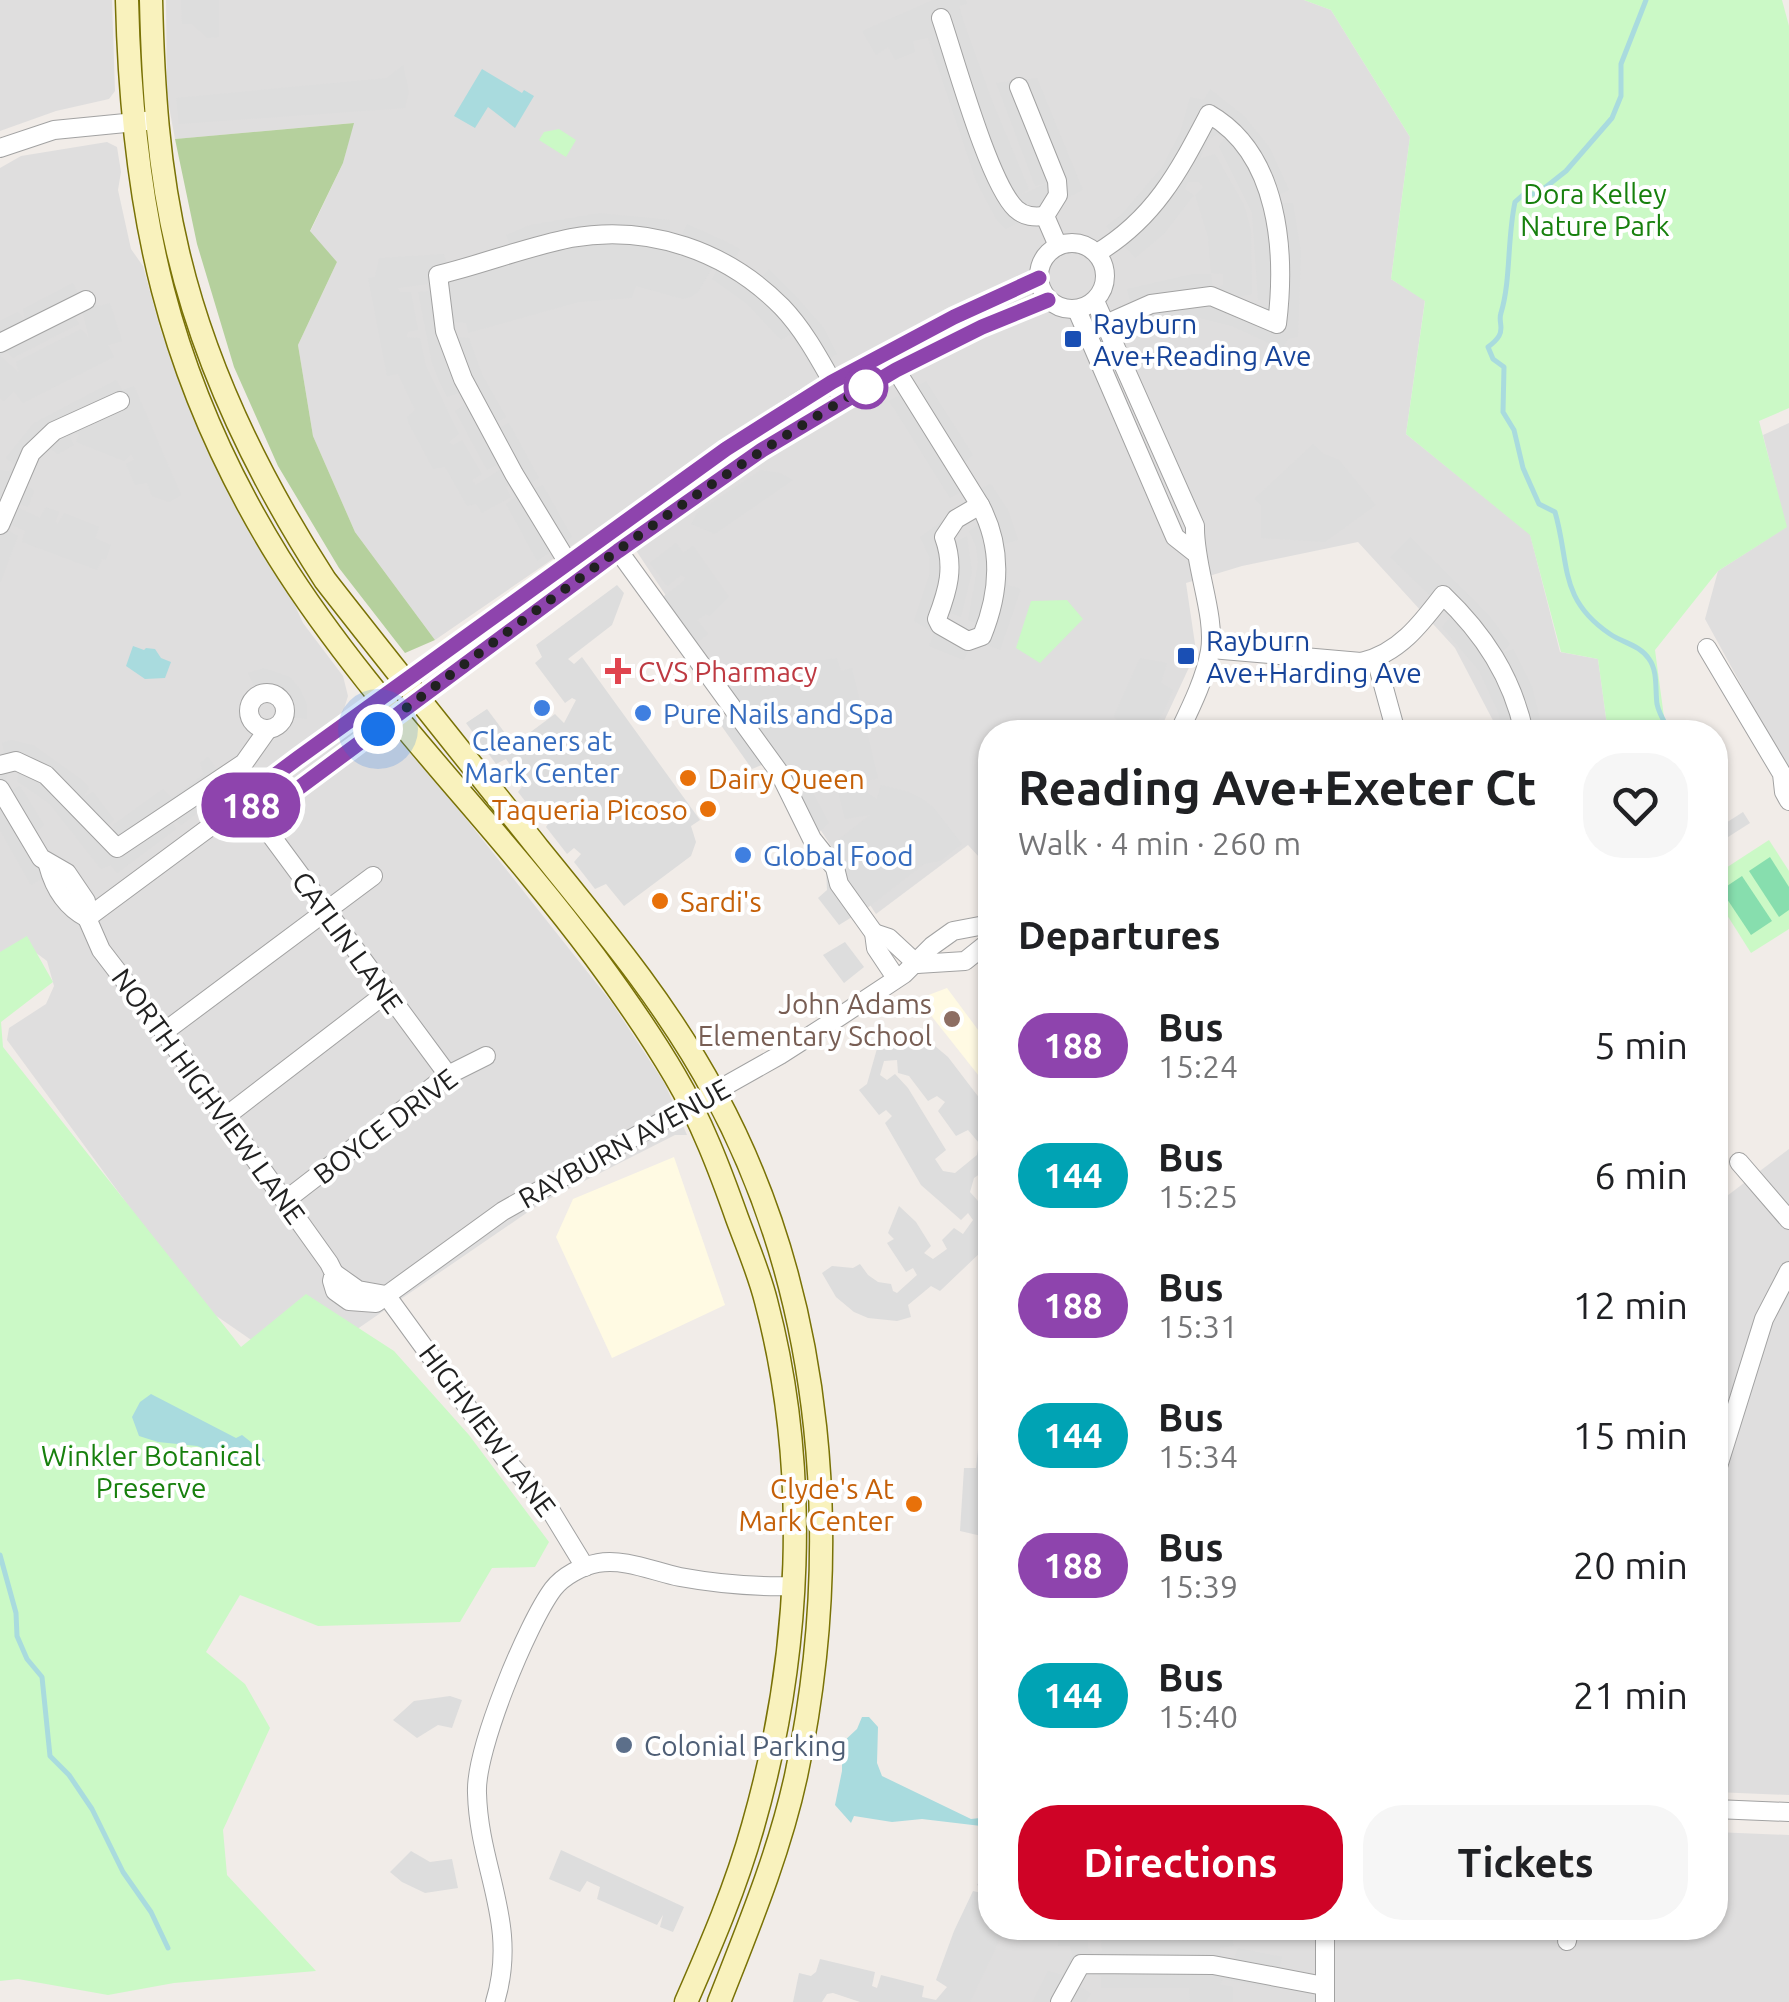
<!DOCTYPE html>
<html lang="en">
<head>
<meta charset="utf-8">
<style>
  body { margin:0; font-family:Ubuntu,sans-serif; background:#f6f6f6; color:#202124; height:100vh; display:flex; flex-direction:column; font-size:38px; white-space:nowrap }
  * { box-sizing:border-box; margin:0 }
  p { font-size:32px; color:#757577 }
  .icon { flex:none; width:55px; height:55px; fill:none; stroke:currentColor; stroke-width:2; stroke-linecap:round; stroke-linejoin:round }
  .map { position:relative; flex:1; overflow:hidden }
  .drawer { position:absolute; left:978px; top:720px; width:750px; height:1220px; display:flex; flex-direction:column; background:#fff; border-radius:40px; box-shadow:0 2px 8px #0004 }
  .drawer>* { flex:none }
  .badge { padding:0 20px; border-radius:32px; font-size:35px; line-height:65px }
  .you { position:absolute; width:50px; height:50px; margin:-25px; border:8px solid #fff; border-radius:50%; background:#1a73e8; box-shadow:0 0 0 15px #1a73e833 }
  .map>.badge { position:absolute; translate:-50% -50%; box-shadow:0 0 0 5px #fff }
  h2 { padding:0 40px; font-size:38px; line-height:90px }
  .round { display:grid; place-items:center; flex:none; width:105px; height:105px; border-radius:40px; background:#f6f6f6 }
  .head { display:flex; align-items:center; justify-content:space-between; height:170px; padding:0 40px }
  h1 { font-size:48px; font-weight:600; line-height:75px }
  .action { display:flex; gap:20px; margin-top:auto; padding:20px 40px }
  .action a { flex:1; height:115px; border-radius:40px; background:#cf0326; color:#fff; font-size:40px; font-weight:600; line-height:115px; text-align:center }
  .action a+a { background:#f6f6f6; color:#202124 }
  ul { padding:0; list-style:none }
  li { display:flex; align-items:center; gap:30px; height:130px; padding:0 40px }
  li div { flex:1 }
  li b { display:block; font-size:38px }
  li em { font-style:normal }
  li .badge { min-width:110px; font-weight:700; text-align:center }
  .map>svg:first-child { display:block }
  .residential { fill:#dfdede }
  .education { fill:#fffae3 }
  .forest { fill:#b5d09d }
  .park { fill:#cbf9c6 }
  .pitch { fill:#87deae }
  .parking { fill:#ddd; fill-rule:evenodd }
  .water { fill:#a9dbde }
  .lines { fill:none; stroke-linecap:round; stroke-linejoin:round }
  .stream { stroke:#a9dbde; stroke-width:5 }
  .street-casing { stroke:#a2a2a2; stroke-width:20 }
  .secondary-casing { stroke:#797206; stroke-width:25 }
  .street { stroke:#fff; stroke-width:18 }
  .secondary { stroke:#f9f2bd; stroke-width:22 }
  .line-casing { stroke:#fff; stroke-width:22 }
  .line { stroke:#8e44ad; stroke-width:15 }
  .walk { stroke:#212121; stroke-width:10; stroke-dasharray:0 18 }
  .transit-dot { fill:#1a4fb4; stroke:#fff; stroke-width:4 }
  .stop-dot { fill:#fff; stroke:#8e44ad; stroke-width:5 }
  .health-dot { fill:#e0444e; stroke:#fff; stroke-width:4 }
  .shop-dot { fill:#3f7fe0; stroke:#fff; stroke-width:4 }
  .food-dot { fill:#e8710a; stroke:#fff; stroke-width:4 }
  .education-dot { fill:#8d6e63; stroke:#fff; stroke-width:4 }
  .service-dot { fill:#5c6f8a; stroke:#fff; stroke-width:4 }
  .labels { text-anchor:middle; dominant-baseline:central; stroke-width:8; stroke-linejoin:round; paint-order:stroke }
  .park-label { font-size:28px; fill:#17800d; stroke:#fff }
  .transit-label { font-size:28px; fill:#164399; stroke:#fff; text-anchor:start }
  .health-label { font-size:28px; fill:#be3a42; stroke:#fff; text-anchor:start }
  .shop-label { font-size:28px; fill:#366cbe; stroke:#fff; text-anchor:start }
  .food-label { font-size:28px; fill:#c56008; stroke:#fff; text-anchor:start }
  .street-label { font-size:28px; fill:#212121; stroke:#fff }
  .education-label { font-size:28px; fill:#785e54; stroke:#fff; text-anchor:end }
  .service-label { font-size:28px; fill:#4e5e75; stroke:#fff; text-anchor:start }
</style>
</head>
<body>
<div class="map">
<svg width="1789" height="2002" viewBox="0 0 1789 2002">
  <rect width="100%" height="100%" fill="#f1ece8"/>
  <g class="residential">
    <polygon points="0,0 112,0 115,91 109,99 56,111 0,131"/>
    <polygon points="166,0 1304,0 1331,10 1410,137 1391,279 1425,300 1406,434 1530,534 1560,652 1598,659 1608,732 1499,732 1455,648 1358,542 1242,566 1186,583 1195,644 1192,661 1159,732 990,732 990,869 968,845 876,914 614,517 435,640 355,532 313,436 298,345 337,262 310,232 343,163 353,123 175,139 167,96"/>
    <polygon points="107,142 117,147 121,172 118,190 131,249 143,266 160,328 192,416 233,501 292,599 303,623 343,676 348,696 343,712 363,733 382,717 436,781 612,1003 665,1084 687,1135 675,1135 541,1203 296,1371 202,1306 7,1040 9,1028 46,1004 54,986 47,961 31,949 0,963 0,168 21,156"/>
    <polygon points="1789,423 1789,772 1705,619 1718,571 1786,527 1763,435"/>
    <polygon points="1789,1149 1789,1795 1715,1792 1715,1205"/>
    <polygon points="1715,1832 1789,1835 1789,2002 967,2002 1003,1928 1715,1928"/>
  </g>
  <g class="education">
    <polygon points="947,988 990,1046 990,1090 918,999"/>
    <polygon points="674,1157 725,1305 612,1358 556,1237 573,1199"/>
  </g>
  <polygon class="forest" points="354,123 343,163 310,231 337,262 298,345 313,436 355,532 435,640 405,653 339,568 278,466 234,367 197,244 175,139"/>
  <g class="park">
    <polygon points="1304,0 1782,0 1789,26 1789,408 1759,421 1787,527 1718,571 1655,650 1666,732 1608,732 1598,659 1561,652 1530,535 1406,434 1425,301 1391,279 1410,137 1331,10"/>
    <polygon points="559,129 576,140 566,157 539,140 544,132"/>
    <polygon points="1067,600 1083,619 1040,663 1016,648 1031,601"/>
    <polygon points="1769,840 1789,871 1789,929 1751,953 1715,896 1715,875"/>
    <polygon points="27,936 53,982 1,1022 3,1047 241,1347 306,1294 394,1351 469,1435 549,1542 535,1567 492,1568 460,1622 318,1626 240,1595 206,1652 245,1684 270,1728 223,1830 227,1875 316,1971 174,1983 108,1995 18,1979 0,1981 0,952"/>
  </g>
  <g class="pitch">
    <polygon points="1770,857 1789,887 1789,910 1779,917 1749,871"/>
    <polygon points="1742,876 1772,921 1751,935 1721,890"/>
  </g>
  <g class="parking">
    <polygon points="181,0 219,0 219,37 208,38 192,24 182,24"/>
    <polygon points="933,0 966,0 967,4 959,6 963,20 993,103 1029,189 1017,197 1049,182 1035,186 996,83 1037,78 1083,190 1006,229 996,219 976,181 928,38 913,41 915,52 895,60 888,47 876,55 862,31"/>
    <polygon points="403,65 409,91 405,108 179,124 176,98 387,78"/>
    <path d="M1210,89l34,27 26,32 19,42 -9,4v9h13l8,49 -3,85 -10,2 -6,10 -50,-23 -40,-10 -30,6 -21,9 -6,-9 -8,-33 65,-15h19l2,15 10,-4v-11l-12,-1 -3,-36 -13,-42 8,-8 -4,-5h-11l-3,7 9,6 -30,39 -29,24 -29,-32 15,-11 41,-48 18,-34 10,-36 14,3zM1217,134l7,4 -5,9 33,66 6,87h10l2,6 -3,2 -28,-11 13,-3 -1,-64 -7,-25 -29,-51 -15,5 8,-19z"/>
    <path d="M599,213l71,7v13l11,3 6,-12 40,18 13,7 -6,11 26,18 9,-9 24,24 31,35 13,26 -24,15 -22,-35 -10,6 -34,-36 -35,-25 4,-8 -3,-4 -15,25 -7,5 -8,2 -47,-13 -4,12 -53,4 -111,31 -2,-10 -11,-1 1,15 13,1 13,36 24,43 -10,6 2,5 11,-5 30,55 -10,6 4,5 10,-4 29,52 -35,24 -31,-57 9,-7 -6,-12 -3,2 5,10 -29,16 -6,-9 -9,2 -22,-39 -12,2 -25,-47 -1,-5 8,-7 -17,-36 -11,2 -19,-98 7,-1 4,-19 65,-4 3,11 63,-18 -4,-12 24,-10zM428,284l1,7 -11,1 14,71 7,18 8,16 13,-4 5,11 -10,7 32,59 10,-5 4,4 -25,16 -4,-5 10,-6 -20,-34 -9,5 -4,-3 10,-8 -33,-68 -6,-28 -14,-1 2,-5 10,-2 -7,-38h-11l-2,-4z"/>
    <path d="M73,283l4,9 22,14 11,-3 12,38 -14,4 6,12 -91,46 -9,-12 -10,10 -4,-3v-77l18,-9 7,9 -2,-12zM80,312l3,2 6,24 -8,-9 -65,33 3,11 -19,-17 6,-6 7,8 66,-34 -4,-7z"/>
    <polygon points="116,380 122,390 134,386 181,495 169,502 152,496 147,483 135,485 126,464 134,460 131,454 124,461 76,442 79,435 73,432 70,437 74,445 58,454 50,448 37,461 25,484 34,491 28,507 20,504 17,507 40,518 46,507 59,512 55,522 58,524 64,513 99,527 95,538 111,545 106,560 102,559 97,570 22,542 25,531 12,525 9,531 18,536 0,583 0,470 9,471 15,465 6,458 34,423"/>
    <path d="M926,381l47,74 -10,9 16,25 12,-5 17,26 10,30 -13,4 3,41 13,4 -21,61 -13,-5 -17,3 -6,12 -35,-14 5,-13 -20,-12 15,-45 1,-17 -10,-22 41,-30 4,-6 -3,-10 -12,7 -61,-97zM975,517l6,5 -12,9 7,16 2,16 -10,57 10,4v5l-10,4 -19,-9 -2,-5 4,-6 10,4 11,-45 -5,-36 -12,6 -1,-8z"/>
    <polygon points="1313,444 1324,454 1339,460 1376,505 1325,542 1261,538 1261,505 1254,499"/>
    <polygon points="761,470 780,473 793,480 715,534 691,524 698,512"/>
    <polygon points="1410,537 1489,615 1510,644 1501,653 1513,649 1532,686 1543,732 1502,732 1498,712 1479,671 1442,627 1451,616 1390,557"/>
    <polygon points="676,543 683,553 693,546 729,597 710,616 706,614 697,620 708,634 683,653 657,617 664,596 684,581 685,577 681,575 667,586 650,563"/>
    <polygon points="617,585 624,593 612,625 568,659 574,664 582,657 700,820 691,826 696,842 691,856 624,906 606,884 595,889 574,862 581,854 574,848 567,854 546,827 552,818 546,813 539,819 518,792 524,784 506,759 496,764 466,723 487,709 520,753 523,751 517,742 555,714 564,723 576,700 572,698 565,703 535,663 542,657 536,645"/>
    <path d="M837,658l4,13 11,-3 26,110 -10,3v12l9,6 4,-14 28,7 14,7 11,9 28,36 -22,17 -16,3 -54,42 -31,19 -21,-27 9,-8 -1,-21 -62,-105 -12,5 -34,-48 9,-7 7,-30 -3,-11zM846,771l-12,4 11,44 25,-4 -36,28 7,9 -3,3 -19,-23 10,-9 -18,-34 -11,4 -7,-13 1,-3 4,1 2,10 32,-4v-12z"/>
    <polygon points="1140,658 1167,663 1161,683 1173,690 1164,711 1151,732 1103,732 1110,721 1122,725 1114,716"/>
    <polygon points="264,668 290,677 300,689 307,704 307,719 277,715 277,707 269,699 262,705 248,673"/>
    <polygon points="11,740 33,745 82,780 89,788 83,797 93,792 114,820 106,827 117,836 113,825 163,789 172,798 204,774 200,763 208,757 230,789 181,825 174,818 171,821 176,829 117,873 111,865 101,869 50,804 17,781 20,770 9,770 5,782 12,790 20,786 44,825 36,832 50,855 41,879 31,885 0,830 0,755 4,751 2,743"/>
    <polygon points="1743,812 1750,823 1725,839 1718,828"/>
    <polygon points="845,942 864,967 844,983 823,955"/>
    <path d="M877,1032h26l26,9 19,16 42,55v55l-16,11 -4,14 8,9 9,-9 3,2v41l-12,6 5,9 -43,41 -9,-5 -23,19 3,12 -14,4 -29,-3 -14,-6 -18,-15 -14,-24 10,-7 21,2 7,-4 8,11 10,7 13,2 2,7 4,2 20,-18 -4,-7 -7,4 -19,-29 7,-4 -6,-6 11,-27 17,16 15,24 -7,7 9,6 14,-10 -5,-9 12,-12 9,6 10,-14 -5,-7 -7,7 -40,-35 -36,-62 7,-7 -6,-6 -7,5 -20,-25 8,-6 11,-39zM897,1060l1,13 11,3 19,25 9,-5 8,6 -7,9 18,25 12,-6 11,13 -2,12 -22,18 -12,-2 -8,-12 11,-9 -38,-62 -13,-14 -8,6 -7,-5 4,-14z"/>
    <polygon points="979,1440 990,1441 990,1538 960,1531 964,1468 976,1468"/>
    <polygon points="450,1696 462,1700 452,1728 438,1725 417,1738 393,1720 414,1701"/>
    <polygon points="561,1850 684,1907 673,1932 660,1927 663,1915 657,1925 597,1899 600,1887 587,1881 580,1892 549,1879"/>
    <polygon points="411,1851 430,1862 452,1859 458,1888 425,1893 402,1882 390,1872"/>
    <polygon points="990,1864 990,1928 1005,1928 970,2002 860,2002 833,1993 827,1994 822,2002 793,2002 799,1973 811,1976 816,1972 820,1959 875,1972 872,1986 877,1988 881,1975 924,1986 922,1997 936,2000 947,1987 936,1980 954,1931 973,1891 986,1894 986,1890 977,1885"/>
    <polygon points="1059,1928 1088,1928 1088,1948 1093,1954 1102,1951 1101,1939 1190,1941 1190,1928 1234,1928 1233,1946 1220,1948 1221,1957 1233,1961 1238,1948 1282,1957 1276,1989 1223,1979 1220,1984 1233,1987 1233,2002 1190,2002 1189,1988 1101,1988 1101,1976 1089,1974 1079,1983 1080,1987 1091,1993 1086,2002 1032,2002 1048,1971 1062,1975 1072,1955 1070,1946 1058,1946"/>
  </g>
  <g class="water">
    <polygon points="482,69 522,93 524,90 534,96 515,128 488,107 475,128 454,116"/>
    <polygon points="133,646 144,650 146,648 155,649 161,658 171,662 165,678 145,679 126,666"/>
    <polygon points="151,1394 236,1438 242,1435 251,1442 265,1461 262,1464 230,1458 197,1446 158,1442 139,1436 132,1417 140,1402"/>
    <polygon points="862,1717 869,1717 878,1727 877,1763 882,1776 971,1819 980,1818 981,1826 922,1819 892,1822 854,1816 851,1823 835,1805 842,1771 842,1743 857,1729"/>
  </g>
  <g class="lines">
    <g class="stream">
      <path d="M1646,0l-25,64v32l-9,22 -46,53 -29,23h-13l-9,8c-8,37 -4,78 -14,111 -3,8 3,15 -2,23 -3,5 -7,8 -11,11l5,12 11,8 -1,45 11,18 9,38 16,36 16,8c15,51 3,87 55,122 13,9 30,11 39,25 9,12 6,31 8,45 2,10 8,19 13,28"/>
      <polyline points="0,1555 16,1613 17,1636 27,1659 42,1677 50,1756 69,1775 92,1809 123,1872 151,1912 168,1948"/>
    </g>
    <g class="street-casing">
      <g id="street">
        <path d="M941,18c14,41 48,166 75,191 9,8 18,8 29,7"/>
        <polyline points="1019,87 1057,181 1058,195 1045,216 1058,246"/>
        <polyline points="0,148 54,130 156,120"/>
        <circle cx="1072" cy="276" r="33"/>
        <path d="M1097,253c58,-35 82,-82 112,-139 70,40 77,137 68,210l-66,-28 -60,8 -45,20"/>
        <path d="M1095,301l100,225c-1,40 21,89 15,125 -5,28 -19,56 -31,81"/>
        <polyline points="1077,310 1175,537 1194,552"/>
        <polyline points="0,343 86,300"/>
        <polyline points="891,362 980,505"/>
        <path d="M980,505c23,43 20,87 2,131l-14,5 -28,-16 -3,-6c11,-29 18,-52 7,-82l12,-18z"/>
        <polyline points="0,525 31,453 54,431 120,401"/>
        <polyline points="612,542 779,772 812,839 835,868 839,884 874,933 876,948 896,978"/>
        <path d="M573,571l-59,-97 -51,-95 -18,-48 -7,-56c45,-11 88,-28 133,-37 78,-14 156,13 211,69 23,24 39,55 55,83"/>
        <polyline points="1707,648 1782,774 1784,792 1789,801"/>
        <path d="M1211,649l150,13c37,-8 60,-38 82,-67 41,39 69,82 81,137"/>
        <polyline points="1376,659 1396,732"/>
        <circle cx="267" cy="711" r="18"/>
        <polyline points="0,765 16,761 46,775 117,848 244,763 268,729"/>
        <polyline points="0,789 41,858 67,873 86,901 87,918 101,950 164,1032 329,1263 334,1273 332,1281 335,1291 349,1301 376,1303 503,1211 780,1055 833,1021 904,974 932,946 953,931 990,924"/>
        <polyline points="250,807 259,788 298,758 726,449 805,398 886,353 953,317 1039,278"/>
        <polyline points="250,807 448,1075"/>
        <path d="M48,865c6,23 18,42 39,53"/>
        <path d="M87,918l139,-103c24,-8 45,-8 66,-22l326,-242 144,-101 134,-80 85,-43 67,-28"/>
        <polyline points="874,933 889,938 917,964"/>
        <polyline points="917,964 965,961 990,941"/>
        <polyline points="164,1032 373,876"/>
        <polyline points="225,1117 385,994"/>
        <polyline points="1739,1162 1789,1220"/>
        <polyline points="286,1200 448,1075 486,1056"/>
        <polyline points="334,1273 358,1290 386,1295"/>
        <polyline points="386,1295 506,1460 549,1508 585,1567"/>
        <polyline points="1715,1476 1764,1319 1789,1271"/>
        <polyline points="1715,1809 1789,1812"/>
        <polyline points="1567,1941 1569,1928"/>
        <path d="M495,2002c24,-79 -16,-132 -18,-209 -2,-43 50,-169 76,-204 10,-13 29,-23 45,-26 26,-5 57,9 82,14 38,7 75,10 113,9"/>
        <polyline points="1060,2002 1081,1964 1213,1965 1324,1986"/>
        <polyline points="1325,2002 1325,1928"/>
      </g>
    </g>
    <g class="secondary-casing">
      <g id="secondary">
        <path d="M127,0c5,210 40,377 152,558 90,144 215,263 316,399 28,38 56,78 80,119 26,44 45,94 62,142 10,27 22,55 29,83 45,171 35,357 -13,525 -17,61 -42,119 -67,176"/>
        <path d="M151,0c2,85 7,169 27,252 27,115 83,229 147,328 70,90 142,179 213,268 64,79 129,156 177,246 111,205 129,456 81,682 -17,78 -48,152 -77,226"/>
      </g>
    </g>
    <use href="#street" class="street"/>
    <use href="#secondary" class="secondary"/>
  </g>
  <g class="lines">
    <g class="line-casing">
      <polyline id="line" points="1039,278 954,317 832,382 726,449 298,758 258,788 250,808 273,806 292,793 618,551 762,450 896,370 982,327 1048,300"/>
    </g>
    <use href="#line" class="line"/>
    <path class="walk" d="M378,729c160,-119 318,-244 491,-344l-3,2"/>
  </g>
  <g class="transit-dot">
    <rect x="1063" y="329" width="20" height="20" rx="5"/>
    <rect x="1176" y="646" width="20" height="20" rx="5"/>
  </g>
  <circle class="stop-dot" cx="866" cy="387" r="20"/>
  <path class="health-dot" d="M613 656h10v10h10v10h-10v10h-10v-10h-10v-10h10z"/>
  <g class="shop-dot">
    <circle cx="542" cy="708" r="10"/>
    <circle cx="643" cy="713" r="10"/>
    <circle cx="743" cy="855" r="10"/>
  </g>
  <g class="food-dot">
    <circle cx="688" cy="778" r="10"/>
    <circle cx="708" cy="809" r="10"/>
    <circle cx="660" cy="901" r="10"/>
    <circle cx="914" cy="1504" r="10"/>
  </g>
  <circle class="education-dot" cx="952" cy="1019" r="10"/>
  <circle class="service-dot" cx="624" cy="1745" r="10"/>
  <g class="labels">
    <g class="park-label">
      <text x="1595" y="193">Dora Kelley<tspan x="1595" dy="32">Nature Park</tspan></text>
      <text x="151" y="1455">Winkler Botanical<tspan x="151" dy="32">Preserve</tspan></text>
    </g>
    <g class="transit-label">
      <text x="1093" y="323">Rayburn<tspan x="1093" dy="32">Ave+Reading Ave</tspan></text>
      <text x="1206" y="640">Rayburn<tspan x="1206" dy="32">Ave+Harding Ave</tspan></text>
    </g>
    <g class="health-label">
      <text x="638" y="671">CVS Pharmacy</text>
    </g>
    <g class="shop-label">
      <text x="663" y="713">Pure Nails and Spa</text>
      <text x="542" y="740" text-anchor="middle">Cleaners at<tspan x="542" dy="32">Mark Center</tspan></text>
      <text x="763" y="855">Global Food</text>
    </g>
    <g class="food-label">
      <text x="708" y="778">Dairy Queen</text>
      <text x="688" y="809" text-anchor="end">Taqueria Picoso</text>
      <text x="680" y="901">Sardi's</text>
      <text x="894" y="1488" text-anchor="end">Clyde's At<tspan x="894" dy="32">Mark Center</tspan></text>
    </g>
    <g class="street-label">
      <text transform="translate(348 942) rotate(54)">CATLIN LANE</text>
      <text transform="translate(209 1096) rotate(54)">NORTH HIGHVIEW LANE</text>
      <text transform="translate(385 1126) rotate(-37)">BOYCE DRIVE</text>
      <text transform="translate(624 1143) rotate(-29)">RAYBURN AVENUE</text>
      <text transform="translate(488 1430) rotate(53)">HIGHVIEW LANE</text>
    </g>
    <g class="education-label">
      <text x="932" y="1003">John Adams<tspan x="932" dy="32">Elementary School</tspan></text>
    </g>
    <g class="service-label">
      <text x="644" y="1745">Colonial Parking</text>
    </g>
  </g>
</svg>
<div class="you" style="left:378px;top:729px"></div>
<b class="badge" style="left:251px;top:805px;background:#8e44ad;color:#fff">188</b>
<section class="drawer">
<div class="head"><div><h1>Reading Ave+Exeter Ct</h1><p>Walk · 4 min · 260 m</p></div><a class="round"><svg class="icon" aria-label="heart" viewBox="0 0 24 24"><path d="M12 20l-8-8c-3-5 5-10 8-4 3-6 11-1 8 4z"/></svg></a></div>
<h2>Departures</h2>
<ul>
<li><span class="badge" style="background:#8e44ad;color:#fff">188</span><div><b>Bus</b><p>15:24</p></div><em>5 min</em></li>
<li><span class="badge" style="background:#00a3b4;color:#fff">144</span><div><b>Bus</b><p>15:25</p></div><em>6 min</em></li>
<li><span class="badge" style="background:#8e44ad;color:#fff">188</span><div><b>Bus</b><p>15:31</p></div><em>12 min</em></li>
<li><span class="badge" style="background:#00a3b4;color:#fff">144</span><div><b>Bus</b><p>15:34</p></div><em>15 min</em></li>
<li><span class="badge" style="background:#8e44ad;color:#fff">188</span><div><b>Bus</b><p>15:39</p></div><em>20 min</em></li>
<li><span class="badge" style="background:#00a3b4;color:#fff">144</span><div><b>Bus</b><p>15:40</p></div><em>21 min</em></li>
</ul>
<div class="action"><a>Directions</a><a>Tickets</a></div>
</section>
</div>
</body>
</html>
